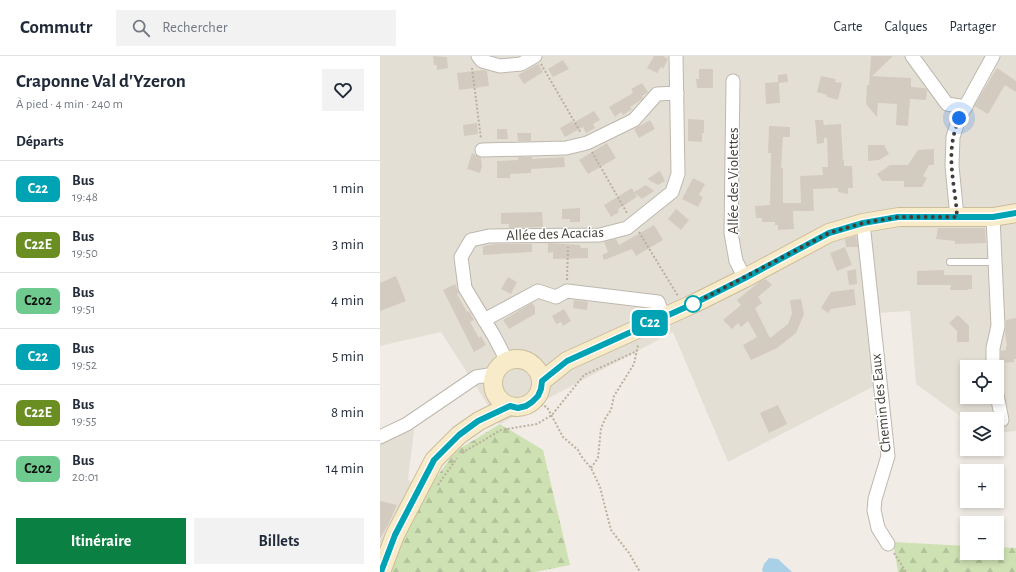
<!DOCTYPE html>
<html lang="fr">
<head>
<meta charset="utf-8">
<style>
  body { margin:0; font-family:"Alegreya Sans",sans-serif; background:#f2f2f3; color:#1f2937; height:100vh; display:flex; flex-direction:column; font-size:15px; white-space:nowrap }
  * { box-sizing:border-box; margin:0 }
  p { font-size:13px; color:#747a83 }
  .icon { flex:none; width:22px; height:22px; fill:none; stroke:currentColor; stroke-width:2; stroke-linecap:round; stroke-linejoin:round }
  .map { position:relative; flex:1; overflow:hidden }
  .panel { display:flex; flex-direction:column; background:#fff; width:380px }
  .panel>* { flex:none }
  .badge { padding:0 8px; border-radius:6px; font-size:14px; line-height:26px }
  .tools { position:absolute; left:580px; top:304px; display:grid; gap:8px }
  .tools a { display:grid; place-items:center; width:44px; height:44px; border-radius:0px; background:#fff; box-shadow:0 2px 6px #0003; font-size:20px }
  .you { position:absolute; width:20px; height:20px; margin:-10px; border:3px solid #fff; border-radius:50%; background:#1a73e8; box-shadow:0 0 0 6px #1a73e833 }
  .map>.badge { position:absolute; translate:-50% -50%; box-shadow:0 0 0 2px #fff }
  h2 { padding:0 16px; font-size:15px; line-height:36px }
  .round { display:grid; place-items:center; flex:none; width:42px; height:42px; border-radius:0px; background:#f2f2f3 }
  .head { display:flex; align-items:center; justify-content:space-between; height:68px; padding:0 16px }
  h1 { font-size:19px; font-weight:700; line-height:30px }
  .action { display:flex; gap:8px; margin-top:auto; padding:8px 16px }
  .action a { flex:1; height:46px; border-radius:0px; background:#0b8043; color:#fff; font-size:16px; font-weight:700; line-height:46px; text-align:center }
  .action a+a { background:#f2f2f3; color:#1f2937 }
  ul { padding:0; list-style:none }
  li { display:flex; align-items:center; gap:12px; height:56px; padding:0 16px; border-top:1px solid #e0e1e3 }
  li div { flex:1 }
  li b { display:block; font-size:15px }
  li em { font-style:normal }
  li .badge { min-width:44px; font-weight:700; text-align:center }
  header { display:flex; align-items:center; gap:24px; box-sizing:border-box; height:56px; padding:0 20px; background:#fff; border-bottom:1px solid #e0e1e3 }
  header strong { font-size:19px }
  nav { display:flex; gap:22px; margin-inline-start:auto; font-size:14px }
  .search { width:280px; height:36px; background:#f2f2f3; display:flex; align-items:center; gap:10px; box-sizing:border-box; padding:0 14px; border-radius:0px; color:#747a83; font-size:15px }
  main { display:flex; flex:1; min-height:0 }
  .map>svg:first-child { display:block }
  .residential { fill:#e4dfd5; fill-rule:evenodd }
  .forest { fill:url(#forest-firs) }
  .water { fill:#a8d0e7 }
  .building { fill:#d4cbc0 }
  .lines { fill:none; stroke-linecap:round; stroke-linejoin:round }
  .lane-casing { stroke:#beb7ad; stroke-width:8 }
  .street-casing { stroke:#beb7ad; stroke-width:15 }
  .secondary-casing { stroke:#ccbd9a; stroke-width:20 }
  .path { stroke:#bbaf9d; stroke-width:2; stroke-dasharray:2 2; stroke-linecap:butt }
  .lane { stroke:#fff; stroke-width:6 }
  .street { stroke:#fff; stroke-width:13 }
  .secondary { stroke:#f8ebc9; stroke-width:18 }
  .line-casing { stroke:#fff; stroke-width:9 }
  .line { stroke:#00a3b4; stroke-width:6 }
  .walk { stroke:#433d36; stroke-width:4; stroke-dasharray:0 7.2 }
  .stop-dot { fill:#fff; stroke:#00a3b4; stroke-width:2 }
  .labels { text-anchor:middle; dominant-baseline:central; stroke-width:3; stroke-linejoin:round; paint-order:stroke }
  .street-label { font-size:15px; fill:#433d36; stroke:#fff }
</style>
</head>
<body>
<header>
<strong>Commutr</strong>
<div class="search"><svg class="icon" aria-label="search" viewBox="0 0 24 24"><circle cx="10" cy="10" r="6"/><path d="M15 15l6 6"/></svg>Rechercher</div>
<nav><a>Carte</a><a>Calques</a><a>Partager</a></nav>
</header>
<main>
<section class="panel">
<div class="head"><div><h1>Craponne Val d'Yzeron</h1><p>À pied · 4 min · 240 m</p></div><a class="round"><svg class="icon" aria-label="heart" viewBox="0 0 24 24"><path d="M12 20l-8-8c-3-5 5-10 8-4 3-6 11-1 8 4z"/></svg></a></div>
<h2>Départs</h2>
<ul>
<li><span class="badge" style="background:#00a3b4;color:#fff">C22</span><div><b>Bus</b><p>19:48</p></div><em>1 min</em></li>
<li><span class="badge" style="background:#6b8e23;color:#fff">C22E</span><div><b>Bus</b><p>19:50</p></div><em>3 min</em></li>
<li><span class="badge" style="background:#6eca8e;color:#111">C202</span><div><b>Bus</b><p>19:51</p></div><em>4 min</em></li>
<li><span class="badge" style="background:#00a3b4;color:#fff">C22</span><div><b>Bus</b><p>19:52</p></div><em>5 min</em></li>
<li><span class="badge" style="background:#6b8e23;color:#fff">C22E</span><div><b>Bus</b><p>19:55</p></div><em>8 min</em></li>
<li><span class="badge" style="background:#6eca8e;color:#111">C202</span><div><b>Bus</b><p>20:01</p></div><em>14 min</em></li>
</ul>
<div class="action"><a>Itinéraire</a><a>Billets</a></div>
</section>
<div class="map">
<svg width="636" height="516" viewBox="0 0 636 516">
  <defs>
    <pattern id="forest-firs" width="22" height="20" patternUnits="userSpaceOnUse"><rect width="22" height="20" fill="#cee1b3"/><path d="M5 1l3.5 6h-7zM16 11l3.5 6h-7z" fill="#b2c29b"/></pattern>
  </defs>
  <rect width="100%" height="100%" fill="#f1ede6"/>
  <g class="residential">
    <path d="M0,0h636v375l-19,2v-14h-30v2l-51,-37 -6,-73 -32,2 6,68 -156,81 -55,-130 -173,92 -59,-92 -61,14zM587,311h30v30h-30z"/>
    <polygon points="27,363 34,375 28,424 48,432 20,488 11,516 0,516 0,375"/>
  </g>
  <g class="forest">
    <polygon points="120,368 163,394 190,509 155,516 11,516 20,488 48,432 76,395"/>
    <polygon points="513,486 587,490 587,497 617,497 617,491 636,492 636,516 518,516"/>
  </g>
  <polygon class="water" points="389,502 398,503 412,516 383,516 382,514 384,508"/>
  <g class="building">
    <polygon points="53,0 67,1 68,12 57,14 57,9 54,9"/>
    <polygon points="274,0 283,0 288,3 283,13 281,11 277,17 267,12"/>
    <polygon points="491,0 513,0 492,20 531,22 531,31 545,32 547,34 546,44 530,43 528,70 516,69 517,48 498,47 497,61 486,48 487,29 489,29"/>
    <polygon points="183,4 189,13 173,21 168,13"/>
    <polygon points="158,8 163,16 144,28 138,19"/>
    <polygon points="617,12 636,25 636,36 625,29 608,58 594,50"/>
    <polygon points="319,13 333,13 333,32 317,32 316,23 319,23"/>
    <polygon points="103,14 107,15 109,30 79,34 77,17"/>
    <polygon points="407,18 408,26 399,27 400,47 386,48 385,27 398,26 398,19"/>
    <polygon points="441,20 456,23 455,26 462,27 458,44 447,41 447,39 437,36"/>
    <polygon points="262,27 268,36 262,40 263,42 261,44 250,51 252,53 243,59 241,56 235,61 229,51 253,37 251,33"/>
    <polygon points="214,55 220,64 213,68 215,72 206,77 203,71 185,81 180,72 192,65 193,67"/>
    <polygon points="308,63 324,64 324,77 322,77 322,86 308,85"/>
    <polygon points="270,64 275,73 259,82 254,73"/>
    <polygon points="435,64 443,64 444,69 461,68 463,104 464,104 464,110 472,110 473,132 468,132 468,138 458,136 458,132 433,133 434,155 413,155 414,173 398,174 398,169 395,169 395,166 382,166 382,162 376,162 375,150 390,149 391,97 388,97 389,70 410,71 410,81 403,81 401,112 403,112 403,147 421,147 420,120 443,119 442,111 448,111 447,82 444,82 444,87 437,88"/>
    <polygon points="97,67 98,78 84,80 83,69"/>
    <polygon points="117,73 127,73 128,83 117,83"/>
    <polygon points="137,77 151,77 151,85 138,85"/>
    <polygon points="227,87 236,102 208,118 199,104"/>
    <polygon points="488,89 504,89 509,98 499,104 488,105"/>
    <polygon points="554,93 554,109 549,109 543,120 547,122 542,131 524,131 524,125 502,125 497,118 510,109 528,109 538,94"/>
    <polygon points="92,97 101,102 102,110 100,117 87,113"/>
    <polygon points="138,101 152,101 152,103 184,101 185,111 151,113 151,117 130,118 130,122 117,122 117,105 138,104"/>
    <polygon points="280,115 285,125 278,129 267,123"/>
    <polygon points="313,122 325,128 319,139 323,141 318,151 302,143"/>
    <polygon points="266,129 274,135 262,143 255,137 257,141 238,153 239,156 231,161 224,149 252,132 254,136"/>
    <polygon points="200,152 200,166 190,166 190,163 182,163 182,153"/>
    <polygon points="296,153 309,164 301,174 288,163"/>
    <polygon points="162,156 163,171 129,172 129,168 121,168 121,157"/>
    <polygon points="274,169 283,184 256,200 252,193 224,204 222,199 228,196 224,186 236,183 239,189"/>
    <polygon points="558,172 605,172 606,187 575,188 575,185 556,183"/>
    <polygon points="476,180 478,191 466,191 465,183"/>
    <polygon points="168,187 200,189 201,192 208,192 208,202 173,203 173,196 168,197"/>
    <polygon points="115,188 152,188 152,196 103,199 103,190"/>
    <polygon points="465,191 472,209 457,215 450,197"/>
    <polygon points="476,213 477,228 469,229 467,215"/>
    <polygon points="564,214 564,219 592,219 592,233 588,233 588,234 570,234 571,229 537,229 537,215"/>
    <polygon points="16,220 26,245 0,255 0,227"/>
    <polygon points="128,221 137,226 131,238 121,233"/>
    <polygon points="386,223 392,229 378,241 382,247 375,252 390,282 408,268 412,258 410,244 421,243 424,258 416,277 397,292 371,304 363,289 377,281 368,265 361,271 358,267 352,273 343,264 361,249 357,244 379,226"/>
    <polygon points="75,228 79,237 77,238 87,256 89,255 94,264 90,266 99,282 101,280 106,289 94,296 63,234"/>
    <polygon points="474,233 476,249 451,253 448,257 441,252 451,236"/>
    <polygon points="194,244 208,246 207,254 193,252"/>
    <polygon points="152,247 155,251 155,258 129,273 123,264"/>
    <polygon points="184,253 191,265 183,270 181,266 176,268 172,260"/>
    <polygon points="578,259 589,270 589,286 577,286 577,275 569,267"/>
    <polygon points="636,262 636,303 634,303 634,306 621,307 621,295 626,294 626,290 627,290 625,276 626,264"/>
    <polygon points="398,349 407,368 389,377 380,357"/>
    <polygon points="0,445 17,449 8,469 0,482"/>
  </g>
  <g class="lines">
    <g class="lane-casing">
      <polyline id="lane" points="570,206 615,206"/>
    </g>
    <g class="street-casing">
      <g id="street">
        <polyline points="98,0 102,5 120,10 141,8 155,0"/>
        <polyline points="532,0 567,48 586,51"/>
        <polyline points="353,25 351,177 356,205 365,222"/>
        <polyline points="102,94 186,92 207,87 254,64 277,38 297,37"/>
        <polyline points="577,161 572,110 573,81 579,62 613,0"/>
        <polyline points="613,161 618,270 613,292 613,311"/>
        <polyline points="483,167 508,400 495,443 494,454 498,472 508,488"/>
        <polyline points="104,264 158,235 176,241 187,235 278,246 284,261"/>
        <polyline points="127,305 114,280 85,232 81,201 91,184 109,180 220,179 247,172 292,136 298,118 296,0"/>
        <polyline points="617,339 622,364"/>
        <polyline points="0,381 27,368 96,321 115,318"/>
      </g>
    </g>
    <g class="secondary-casing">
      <g id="secondary">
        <circle cx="137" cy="327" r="24"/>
        <polyline points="162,325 187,305 315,247 365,222 449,177 483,167 519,161 613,161 636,157"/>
        <polyline points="1,516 15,479 54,404 79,379 99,365 129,350"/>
      </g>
    </g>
    <g class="path">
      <polyline points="161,8 201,77"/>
      <polyline points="92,12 101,83"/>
      <polyline points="212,96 247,157"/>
      <polyline points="259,176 298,240"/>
      <polyline points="187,224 188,191"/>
      <polyline points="153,346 167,351 183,381 198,394 201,400 211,412 220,431 231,474 249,497 260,516"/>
      <polyline points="82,397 121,374 157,368 172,359 204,319 257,295"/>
      <polyline points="211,412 218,402 221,372 226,361 231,354 234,340 254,308 258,289"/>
      <polyline points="58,429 77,402"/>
      <polyline points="514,497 526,516"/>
    </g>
    <use href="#lane" class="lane"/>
    <use href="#street" class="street"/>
    <use href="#secondary" class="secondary"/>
  </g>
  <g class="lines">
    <g class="line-casing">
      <polyline id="line" points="1,516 15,479 54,404 79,379 98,365 130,350 138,352 146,350 152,346 158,340 161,333 162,325 187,305 315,247 365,222 449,177 483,167 518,161 613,161 636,157"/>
    </g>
    <use href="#line" class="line"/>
    <path class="walk" d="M313,248l136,-71 34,-10 35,-6h59c-1,-25 -9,-52 -4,-78 1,-7 4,-14 6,-21"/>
  </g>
  <circle class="stop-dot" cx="313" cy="248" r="8"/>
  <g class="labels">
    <g class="street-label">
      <text transform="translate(353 125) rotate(-90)">Allée des Violettes</text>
      <text transform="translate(175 178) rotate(-2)">Allée des Acacias</text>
      <text transform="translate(501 347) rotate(-96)">Chemin des Eaux</text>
    </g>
  </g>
</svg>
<div class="tools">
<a><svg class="icon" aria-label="locate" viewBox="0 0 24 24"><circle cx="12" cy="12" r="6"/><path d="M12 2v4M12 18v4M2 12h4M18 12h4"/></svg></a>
<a><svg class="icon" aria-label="layers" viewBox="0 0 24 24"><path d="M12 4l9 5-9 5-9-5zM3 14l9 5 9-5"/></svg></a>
<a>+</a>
<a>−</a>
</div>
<div class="you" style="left:579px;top:62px"></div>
<b class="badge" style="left:270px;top:267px;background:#00a3b4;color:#fff">C22</b>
</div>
</main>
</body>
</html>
